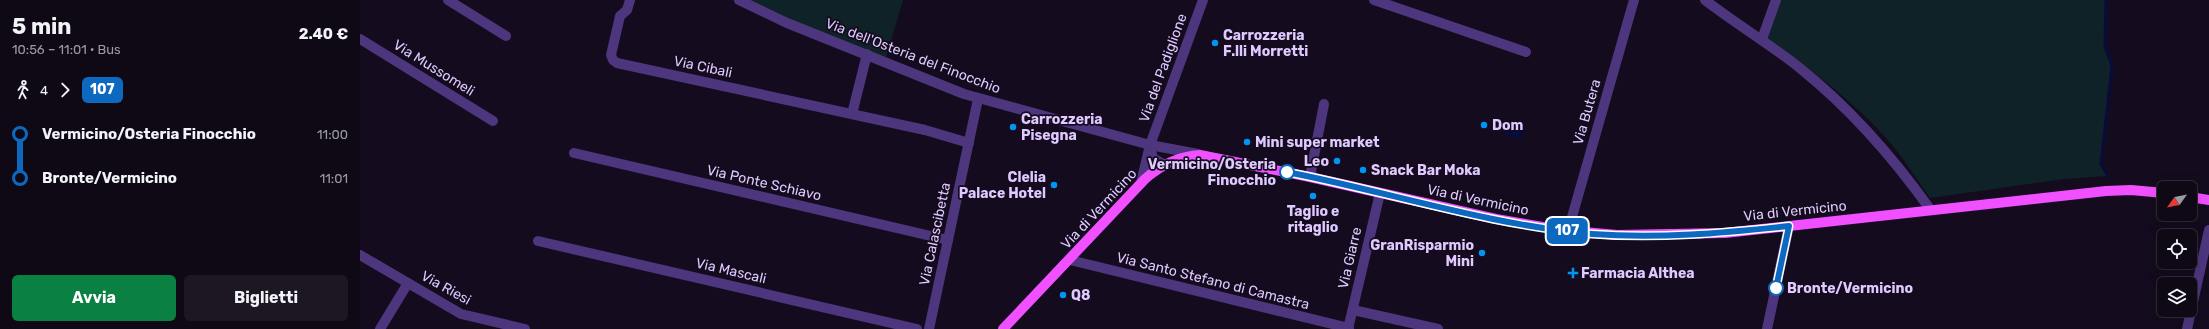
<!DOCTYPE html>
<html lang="it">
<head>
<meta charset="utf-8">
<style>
  body { margin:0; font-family:Rubik,sans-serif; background:#1d1723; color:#f1f3f6; height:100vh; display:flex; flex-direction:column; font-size:15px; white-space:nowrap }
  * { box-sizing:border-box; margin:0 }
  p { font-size:13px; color:#9b9aa1 }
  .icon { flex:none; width:22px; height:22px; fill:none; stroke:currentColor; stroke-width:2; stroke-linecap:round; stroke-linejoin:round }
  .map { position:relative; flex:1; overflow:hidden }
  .panel { display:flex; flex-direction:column; background:#0f0916; width:360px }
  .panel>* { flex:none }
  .badge { padding:0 8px; border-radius:6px; font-size:14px; line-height:26px }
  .needle { width:26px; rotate:237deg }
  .controls { position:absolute; left:1797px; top:181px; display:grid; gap:8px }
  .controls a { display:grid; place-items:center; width:40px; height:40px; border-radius:6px; background:#0f0916; box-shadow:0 4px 16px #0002,0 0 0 1px #2f2a35; font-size:20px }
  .map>.badge { position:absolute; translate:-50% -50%; box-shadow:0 0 0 2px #fff }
  .legs { display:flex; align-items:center; gap:6px; height:44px; padding:0 12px; font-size:13px }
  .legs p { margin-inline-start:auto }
  .headline { display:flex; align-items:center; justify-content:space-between; height:68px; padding:0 12px }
  h1 { font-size:22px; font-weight:700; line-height:30px }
  .action { display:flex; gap:8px; margin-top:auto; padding:8px 12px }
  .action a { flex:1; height:46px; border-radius:6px; background:#0b8043; color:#fff; font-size:16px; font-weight:700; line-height:46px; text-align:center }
  .action a+a { background:#1d1723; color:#f1f3f6 }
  ul { padding:0 12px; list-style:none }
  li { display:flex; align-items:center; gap:14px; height:44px; font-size:15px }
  li i { display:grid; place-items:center; width:6px; height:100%; margin:0 5px; background:currentColor }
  li i::after { content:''; width:10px; height:10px; margin:-5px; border:3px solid; border-radius:50%; background:#0f0916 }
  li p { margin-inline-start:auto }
  li:first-child i { background:linear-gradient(#0000 50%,currentColor 0) }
  li:last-child i { background:linear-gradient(currentColor 50%,#0000 0) }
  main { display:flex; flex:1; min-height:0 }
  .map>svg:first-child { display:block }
  .green { fill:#0f2228 }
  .water { fill:#080c3b }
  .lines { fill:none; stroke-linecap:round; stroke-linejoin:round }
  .stream { stroke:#080c3b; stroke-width:3 }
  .minor { stroke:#4d367e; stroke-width:10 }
  .major { stroke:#f050ff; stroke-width:10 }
  .line-1-casing { stroke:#fff; stroke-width:9 }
  .line-1 { stroke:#0c69bf; stroke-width:6 }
  .poi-dot { fill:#0095f4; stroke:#140c1e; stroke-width:1.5 }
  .stop-1-dot { fill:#fff; stroke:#0c69bf; stroke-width:2 }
  .labels { text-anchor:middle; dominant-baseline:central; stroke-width:3.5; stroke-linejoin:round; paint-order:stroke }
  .poi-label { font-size:14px; font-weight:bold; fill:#dfc9ff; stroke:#140c1e; text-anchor:start }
  .street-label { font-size:14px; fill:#dfc9ff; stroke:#140c1e }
  .stop-label { font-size:14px; font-weight:bold; fill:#dfc9ff; stroke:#140c1e; text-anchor:end }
</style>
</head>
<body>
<main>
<section class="panel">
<div class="headline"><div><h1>5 min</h1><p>10:56 – 11:01 · Bus</p></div><b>2.40 €</b></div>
<div class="legs"><svg class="icon" aria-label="walk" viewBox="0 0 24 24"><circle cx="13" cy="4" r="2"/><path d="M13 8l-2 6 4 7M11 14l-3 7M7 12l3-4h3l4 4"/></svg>4<svg class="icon" aria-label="forward" viewBox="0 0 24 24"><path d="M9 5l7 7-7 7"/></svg><b class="badge" style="background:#0c69bf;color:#fff">107</b></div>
<ul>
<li><i style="color:#0c69bf"></i><b>Vermicino/Osteria Finocchio</b><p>11:00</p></li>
<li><i style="color:#0c69bf"></i><b>Bronte/Vermicino</b><p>11:01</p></li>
</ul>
<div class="action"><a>Avvia</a><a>Biglietti</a></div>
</section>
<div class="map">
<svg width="1849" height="329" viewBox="0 0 1849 329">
  <rect width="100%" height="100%" fill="#140c1e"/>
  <g class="green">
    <polygon points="379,0 543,0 525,61"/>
    <path d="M1418,0h328l-1,46 7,20 -11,98 7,12 -44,3 -134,19c-14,-20 -27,-41 -43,-59 -35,-39 -78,-72 -122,-101z"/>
  </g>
  <polygon class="water" points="1146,123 1164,130 1161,140 1142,133"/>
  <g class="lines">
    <polyline class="stream" points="1746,0 1745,46 1752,66 1741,164 1748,176"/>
    <g class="minor">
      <polyline points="88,0 146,36"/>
      <polyline points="270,0 267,10 260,16 251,55 253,60 257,63 565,130 609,143"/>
      <polyline points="379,0 427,23 604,94 790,145 838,154"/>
      <polyline points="1014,0 1166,52"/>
      <path d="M1345,0c31,24 65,44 96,69 51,41 91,87 129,140"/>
      <polyline points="0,39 133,121"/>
      <polyline points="1402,39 1416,0"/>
      <polyline points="492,114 507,54"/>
      <polyline points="790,147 793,158 805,165"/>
      <polyline points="214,153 588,240"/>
      <polyline points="950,177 964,104"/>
      <polyline points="781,183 790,145 843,0"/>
      <polyline points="1208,231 1274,0"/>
      <polyline points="178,241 557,329"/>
      <polyline points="0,255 101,314 165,329"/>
      <polyline points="710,260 989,328"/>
      <polyline points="993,310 1078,329"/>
      <polyline points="20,329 48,283"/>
      <polyline points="569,329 618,99"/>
      <polyline points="988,329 1020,193"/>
      <polyline points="1407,329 1429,226"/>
      <polyline points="1827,329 1849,230"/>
    </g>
    <g class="major">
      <polyline points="1830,197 1849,200"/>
      <path d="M643,329l142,-150c16,-14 34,-23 55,-24l110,22 186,42 65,11 56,5 108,-2 381,-42 25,-1 33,3"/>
    </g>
  </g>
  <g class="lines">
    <g class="line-1-casing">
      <path id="line-1" d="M927,172c102,20 202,53 305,62 66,5 131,-1 197,-8l-13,62"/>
    </g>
    <use href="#line-1" class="line-1"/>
  </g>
  <g class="poi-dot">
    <circle cx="855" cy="43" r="4"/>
    <circle cx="1124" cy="125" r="4"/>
    <circle cx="653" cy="127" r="4"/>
    <circle cx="887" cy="142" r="4"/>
    <circle cx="977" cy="161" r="4"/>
    <circle cx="1003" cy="170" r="4"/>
    <circle cx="694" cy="185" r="4"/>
    <circle cx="953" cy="196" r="4"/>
    <circle cx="1122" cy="253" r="4"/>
    <path d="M1211 267h4v4h4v4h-4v4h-4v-4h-4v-4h4z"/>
    <circle cx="703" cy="295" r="4"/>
  </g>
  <g class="stop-1-dot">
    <circle cx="927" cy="172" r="7"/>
    <circle cx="1416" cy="288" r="7"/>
  </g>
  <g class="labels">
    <g class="poi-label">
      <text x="863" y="35">Carrozzeria<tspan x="863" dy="16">F.lli Morretti</tspan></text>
      <text x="661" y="119">Carrozzeria<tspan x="661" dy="16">Pisegna</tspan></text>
      <text x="1132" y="125">Dom</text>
      <text x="895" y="142">Mini super market</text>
      <text x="969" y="161" text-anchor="end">Leo</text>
      <text x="1011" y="170">Snack Bar Moka</text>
      <text x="686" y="177" text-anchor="end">Clelia<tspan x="686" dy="16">Palace Hotel</tspan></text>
      <text x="953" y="211" text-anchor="middle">Taglio e<tspan x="953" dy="16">ritaglio</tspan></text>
      <text x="1114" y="245" text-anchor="end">GranRisparmio<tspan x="1114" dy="16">Mini</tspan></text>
      <text x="1221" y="273">Farmacia Althea</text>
      <text x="711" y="295">Q8</text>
    </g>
    <g class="street-label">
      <text transform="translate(553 56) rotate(21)">Via dell'Osteria del Finocchio</text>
      <text transform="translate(343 67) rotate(12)">Via Cibali</text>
      <text transform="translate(74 68) rotate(32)">Via Mussomeli</text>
      <text transform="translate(803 68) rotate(-70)">Via del Padiglione</text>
      <text transform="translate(1227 112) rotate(-74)">Via Butera</text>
      <text transform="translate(404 183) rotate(13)">Via Ponte Schiavo</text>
      <text transform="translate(1118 200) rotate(12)">Via di Vermicino</text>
      <text transform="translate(739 209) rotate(-47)">Via di Vermicino</text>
      <text transform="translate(1435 211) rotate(-6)">Via di Vermicino</text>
      <text transform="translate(575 234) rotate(-78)">Via Calascibetta</text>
      <text transform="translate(990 258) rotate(-77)">Via Giarre</text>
      <text transform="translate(371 271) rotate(13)">Via Mascali</text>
      <text transform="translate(853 281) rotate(14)">Via Santo Stefano di Camastra</text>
      <text transform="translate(86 288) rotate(29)">Via Riesi</text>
    </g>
    <g class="stop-label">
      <text x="916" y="164">Vermicino/Osteria<tspan x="916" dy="16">Finocchio</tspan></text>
      <text x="1427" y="288" text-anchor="start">Bronte/Vermicino</text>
    </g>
  </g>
</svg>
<div class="controls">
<a><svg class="needle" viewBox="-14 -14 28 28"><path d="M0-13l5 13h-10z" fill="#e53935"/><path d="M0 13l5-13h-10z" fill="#9b9aa1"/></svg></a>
<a><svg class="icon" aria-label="locate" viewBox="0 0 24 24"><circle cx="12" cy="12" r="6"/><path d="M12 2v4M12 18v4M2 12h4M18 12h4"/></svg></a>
<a><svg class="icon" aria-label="layers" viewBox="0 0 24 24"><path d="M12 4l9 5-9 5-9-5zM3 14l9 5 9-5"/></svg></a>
</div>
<b class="badge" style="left:1207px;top:231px;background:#0c69bf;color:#fff">107</b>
</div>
</main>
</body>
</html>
